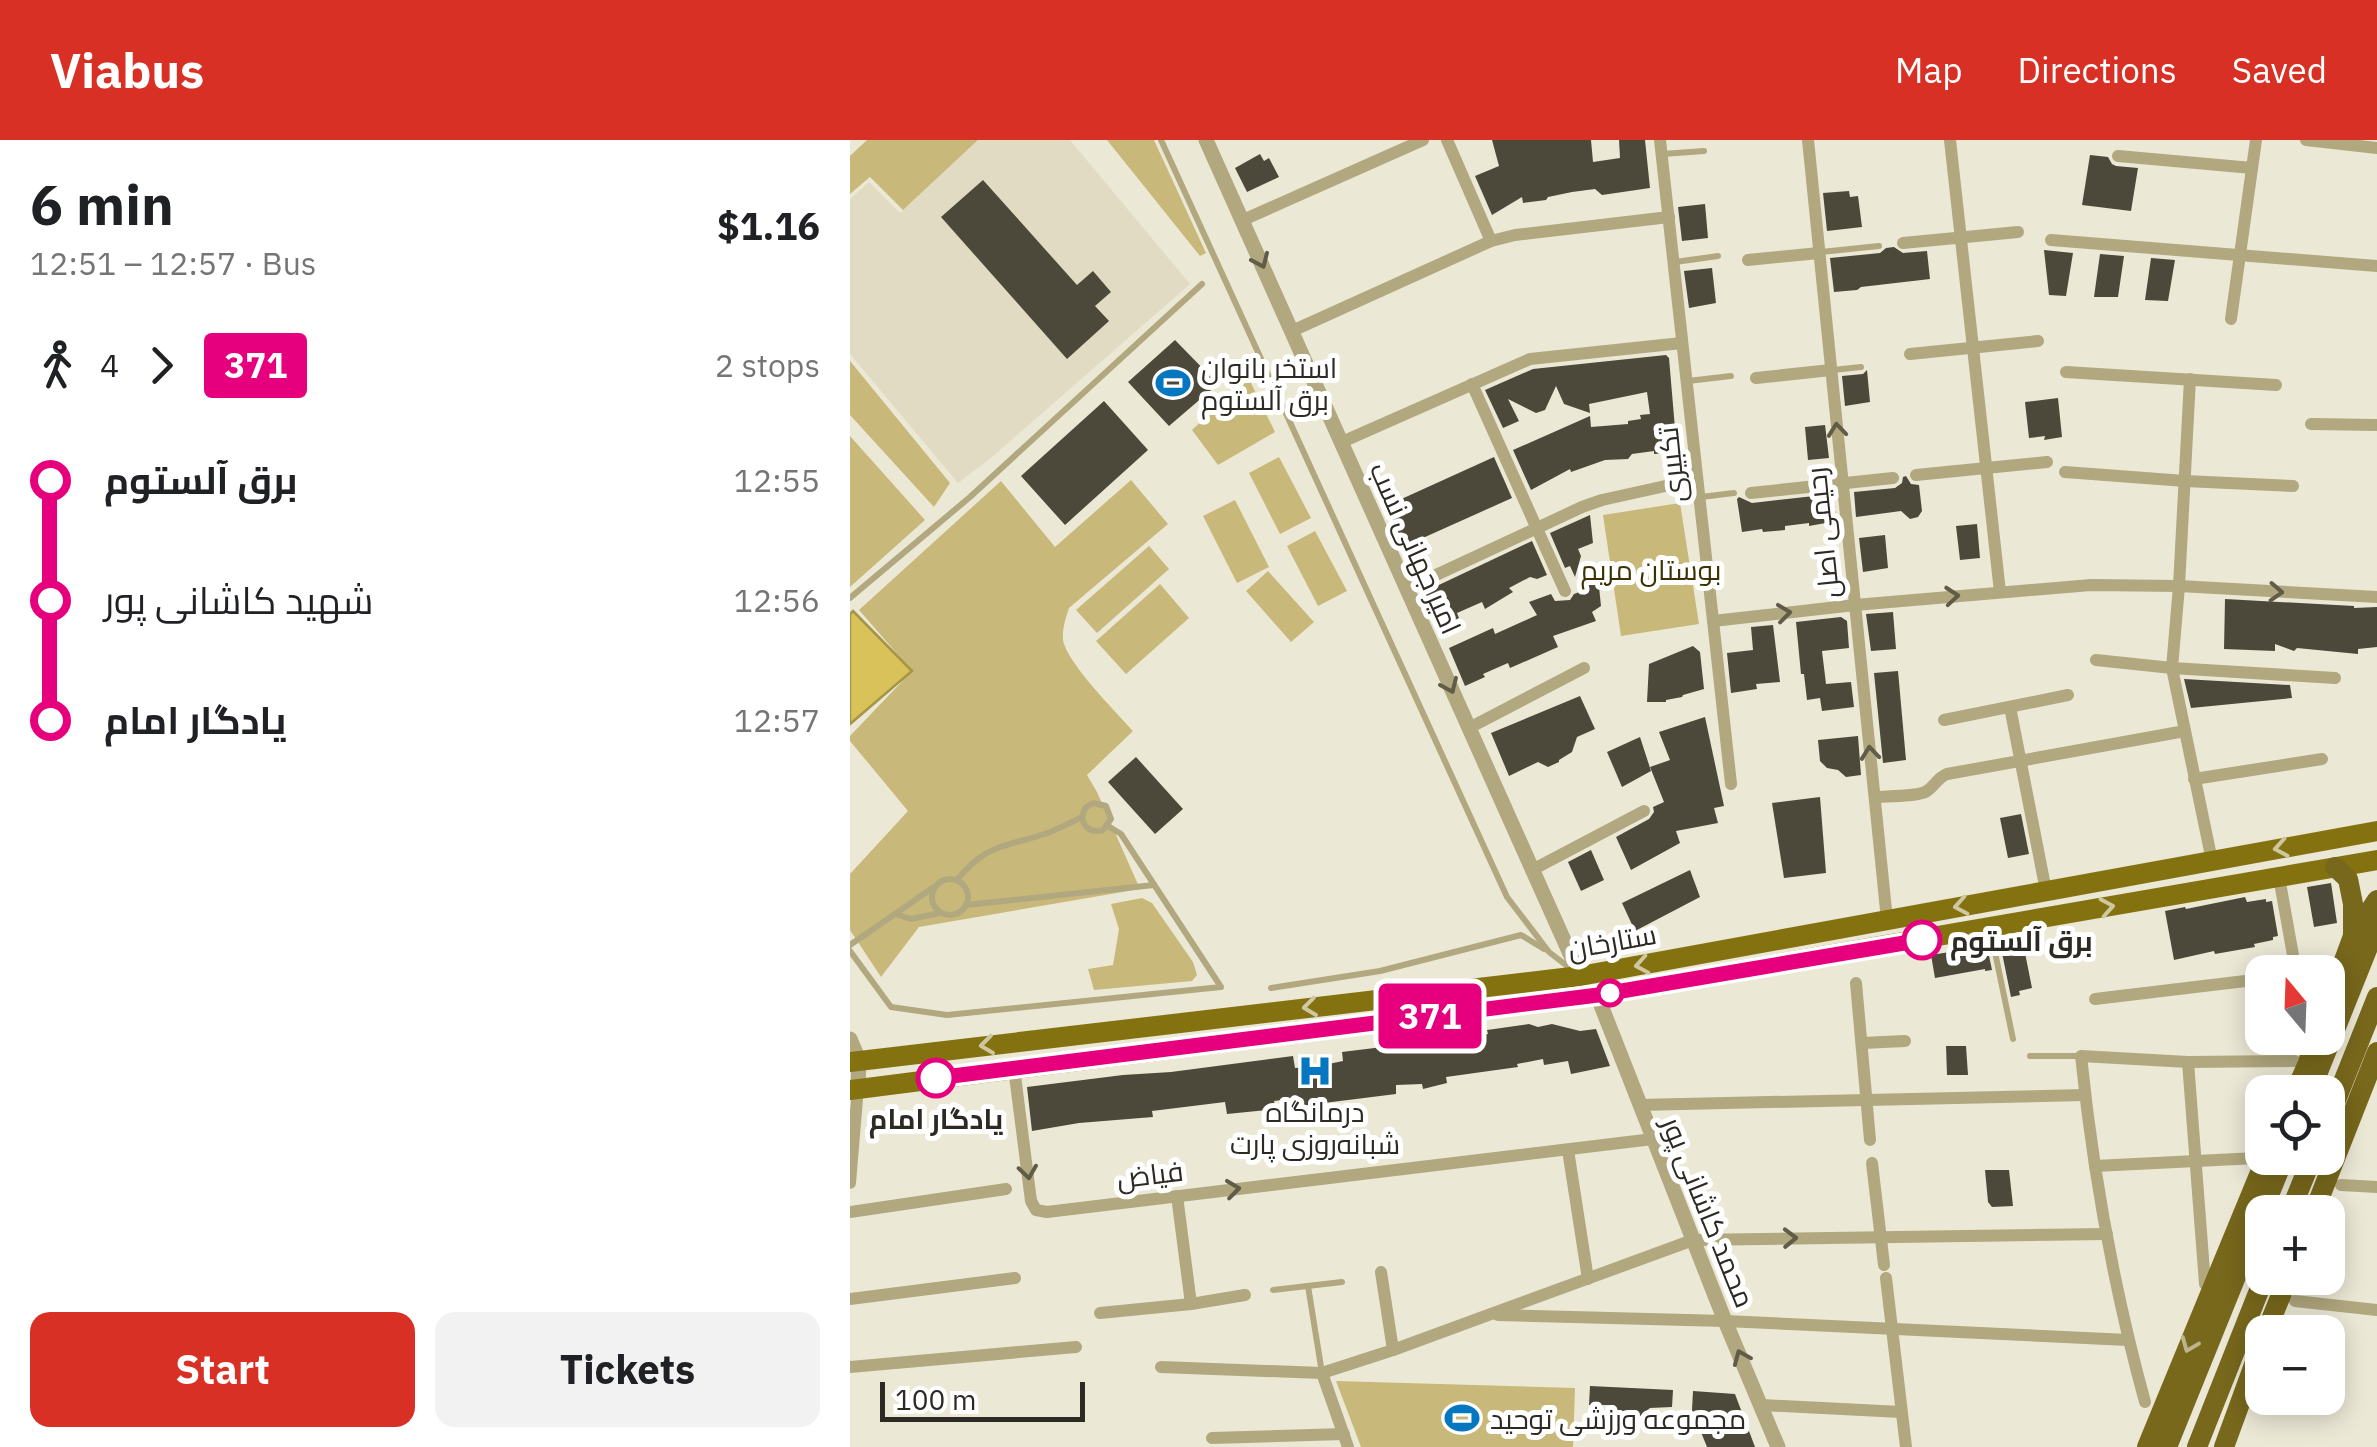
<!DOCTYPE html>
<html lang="en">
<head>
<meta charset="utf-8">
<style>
  body { margin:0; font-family:"IBM Plex Sans",Cairo,sans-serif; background:#f2f2f2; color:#202124; height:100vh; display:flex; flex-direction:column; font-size:38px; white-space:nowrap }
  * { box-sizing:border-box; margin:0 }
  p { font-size:32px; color:#757577 }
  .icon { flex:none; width:55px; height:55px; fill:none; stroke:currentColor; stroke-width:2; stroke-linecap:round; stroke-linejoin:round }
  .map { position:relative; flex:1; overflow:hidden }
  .details { display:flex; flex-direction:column; background:#fff; width:850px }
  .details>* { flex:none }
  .badge { padding:0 20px; border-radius:8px; font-size:35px; line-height:65px }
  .needle { width:65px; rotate:341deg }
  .fabs { position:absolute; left:1395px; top:815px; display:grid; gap:20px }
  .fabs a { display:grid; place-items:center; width:100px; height:100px; border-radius:20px; background:#fff; box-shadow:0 5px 25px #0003; font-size:50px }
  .scale { position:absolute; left:30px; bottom:25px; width:205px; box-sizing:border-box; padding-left:10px; border:5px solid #2c2a23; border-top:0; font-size:28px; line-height:35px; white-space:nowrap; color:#2c2a23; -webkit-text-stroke:8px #fff; paint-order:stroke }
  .map>.badge { position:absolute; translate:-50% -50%; box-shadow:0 0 0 5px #fff }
  .legs { display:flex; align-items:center; gap:15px; height:110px; padding:0 30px; font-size:32px }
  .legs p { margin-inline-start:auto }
  .summary { display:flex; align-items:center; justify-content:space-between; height:170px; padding:0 30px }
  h1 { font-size:55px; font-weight:700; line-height:75px }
  .button { display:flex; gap:20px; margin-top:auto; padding:20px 30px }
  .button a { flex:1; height:115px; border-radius:20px; background:#d93025; color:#fff; font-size:40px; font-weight:700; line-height:115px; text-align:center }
  .button a+a { background:#f2f2f2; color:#202124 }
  ul { padding:0 30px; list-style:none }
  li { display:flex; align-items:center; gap:35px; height:120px; font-size:38px }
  li i { display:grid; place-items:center; width:15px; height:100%; margin:0 12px; background:currentColor }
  li i::after { content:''; width:25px; height:25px; margin:-12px; border:8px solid; border-radius:50%; background:#fff }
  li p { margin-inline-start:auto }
  li:first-child i { background:linear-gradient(#0000 50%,currentColor 0) }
  li:last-child i { background:linear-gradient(currentColor 50%,#0000 0) }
  header { display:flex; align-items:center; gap:60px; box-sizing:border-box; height:140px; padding:0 50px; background:#d93025; color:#fff }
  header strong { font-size:48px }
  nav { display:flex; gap:55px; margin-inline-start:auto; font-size:35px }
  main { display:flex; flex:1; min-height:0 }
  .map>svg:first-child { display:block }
  .built { fill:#e1dbc3 }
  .green { fill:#c8b97a }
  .water { fill:#d9c259; stroke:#a59449; stroke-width:2.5 }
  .building { fill:#4c493a }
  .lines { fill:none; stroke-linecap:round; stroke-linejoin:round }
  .service { stroke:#b1a87f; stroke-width:6 }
  .minor { stroke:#b1a87f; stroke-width:12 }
  .tertiary { stroke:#b1a87f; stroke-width:15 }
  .primary { stroke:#847211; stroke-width:20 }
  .trunk { stroke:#78681c; stroke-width:20 }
  .oneway { stroke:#615c48 }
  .oneway2 { stroke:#cec7a0 }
  .oneway3 { stroke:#bcb48e }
  .line-1-casing { stroke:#fff; stroke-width:22 }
  .line-1 { stroke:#e6007e; stroke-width:15 }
  .stop-1-dot { fill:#fff; stroke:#e6007e; stroke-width:5 }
  .labels { text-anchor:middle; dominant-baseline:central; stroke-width:10; stroke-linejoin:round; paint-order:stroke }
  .poi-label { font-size:28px; fill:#2c2a23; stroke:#fff; text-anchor:start }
  .street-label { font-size:28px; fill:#2c2a23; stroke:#fff }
  .park-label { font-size:28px; fill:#3b3102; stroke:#fff }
  .stop-label { font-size:28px; font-weight:bold; fill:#2c2a23; stroke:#fff; text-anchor:start }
</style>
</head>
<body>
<header>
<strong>Viabus</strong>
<nav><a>Map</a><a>Directions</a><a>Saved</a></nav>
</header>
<main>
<section class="details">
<div class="summary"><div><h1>6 min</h1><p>12:51 – 12:57 · Bus</p></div><b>$1.16</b></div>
<div class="legs"><svg class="icon" aria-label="walk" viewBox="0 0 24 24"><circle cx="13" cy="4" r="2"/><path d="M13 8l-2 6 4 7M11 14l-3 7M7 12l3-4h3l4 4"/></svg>4<svg class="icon" aria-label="forward" viewBox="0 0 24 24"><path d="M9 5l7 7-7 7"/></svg><b class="badge" style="background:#e6007e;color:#fff">371</b><p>2 stops</p></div>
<ul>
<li><i style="color:#e6007e"></i><b>برق آلستوم</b><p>12:55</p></li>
<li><i style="color:#e6007e"></i><span>شهید کاشانی پور</span><p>12:56</p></li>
<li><i style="color:#e6007e"></i><b>یادگار امام</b><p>12:57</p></li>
</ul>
<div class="button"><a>Start</a><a>Tickets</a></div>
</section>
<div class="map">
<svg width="1527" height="1307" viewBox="0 0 1527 1307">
  <rect width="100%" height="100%" fill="#ece8d6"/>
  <polygon class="built" points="128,0 220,0 340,144 142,317 108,343 0,214 0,59 19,42 50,73"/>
  <g class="green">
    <polygon points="17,0 128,0 53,70 20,37 0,54 0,16"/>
    <polygon points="257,0 304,0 356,113 350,116"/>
    <polygon points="0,221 100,343 84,367 0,275"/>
    <polygon points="398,237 425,292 368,325 342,290"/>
    <polygon points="0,296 75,380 0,447"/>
    <polygon points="429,317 461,378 430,394 399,333"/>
    <path d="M281,340l37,44 -99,84c-3,9 -7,22 -6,32 4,23 53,72 70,91l-46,44 10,17 43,97 -221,38 -38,50 -31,-47v-56l58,-63 -58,-70v-5l62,-65 -53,-61 142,-129 54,66z"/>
    <polygon points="385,360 419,427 387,443 353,376"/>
    <polygon points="830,363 849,484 771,496 753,375"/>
    <polygon points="465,391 497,451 468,466 437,406"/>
    <polygon points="299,406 319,429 247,493 226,470"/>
    <polygon points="418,431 464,482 441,502 396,451"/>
    <polygon points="310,444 339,478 276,534 246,501"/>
    <polygon points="292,758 302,763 343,822 347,835 342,841 244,850 238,829 263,825 269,789 261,764"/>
    <polygon points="486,1241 725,1248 723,1307 511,1307"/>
  </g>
  <polygon class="water" points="3,471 62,531 0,584 0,474"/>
  <g class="building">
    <polygon points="642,0 741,0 743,22 770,18 769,0 795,0 800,48 752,55 745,49 722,52 698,57 696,60 673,63 672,57 642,75 625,36 649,26"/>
    <polygon points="410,14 414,21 419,18 429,37 397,52 385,28"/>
    <polygon points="1240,15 1258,17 1262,24 1266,26 1288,28 1281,71 1232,65"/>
    <polygon points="133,40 227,145 243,131 261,152 245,166 259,181 217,219 91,77"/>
    <polygon points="999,51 1000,57 1008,56 1012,87 977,91 973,53"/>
    <polygon points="855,64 858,98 832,101 828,67"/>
    <polygon points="1044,107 1053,113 1077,111 1080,139 1011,147 1007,150 984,152 980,118 1030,113 1036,108"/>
    <polygon points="1194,110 1223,113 1216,156 1199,155"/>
    <polygon points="1250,114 1274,116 1268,157 1244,157"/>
    <polygon points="1301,118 1325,120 1318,161 1295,160"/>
    <polygon points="862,128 866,163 839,168 834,131"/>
    <polygon points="325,200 368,244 319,286 278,242"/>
    <polygon points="816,215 819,218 827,312 804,314 804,311 782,314 778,319 755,320 721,332 720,329 681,350 663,310 740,276 741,287 778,284 778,281 791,279 790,275 800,274 797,252 739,264 740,273 714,264 706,246 695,270 686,273 658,259 669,281 653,288 635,250 683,229"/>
    <polygon points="1017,230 1020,262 995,266 992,236 1013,234"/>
    <polygon points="1208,258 1212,297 1194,300 1195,296 1179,298 1175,262"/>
    <polygon points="254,261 298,310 215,385 171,336"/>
    <polygon points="975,285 979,318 958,320 955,287"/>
    <polygon points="644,317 662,358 555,406 536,366"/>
    <polygon points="1056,336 1061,344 1069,345 1072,371 1068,377 1060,379 1051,371 1006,377 1004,352 1045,348 1052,343 1053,337"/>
    <polygon points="982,354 987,381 959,386 959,383 935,386 935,390 913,392 912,389 892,392 887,359 889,357 902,363"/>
    <polygon points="740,375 743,403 728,409 731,416 725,437 720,426 715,428 700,393"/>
    <polygon points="1127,384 1130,418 1110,420 1106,386"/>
    <polygon points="1035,395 1038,428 1013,432 1009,398"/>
    <polygon points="682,401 697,435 687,439 680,437 659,448 663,452 635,469 632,462 607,473 609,478 590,487 574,452"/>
    <polygon points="740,436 742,442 748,437 751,466 742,472 746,481 703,496 708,507 660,528 658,523 633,534 635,537 615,546 599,508 643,488 645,494 687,475 679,462 701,454 705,461 720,460 724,454 732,451 727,442"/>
    <polygon points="1375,459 1504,466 1504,468 1527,467 1527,507 1508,509 1508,514 1447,508 1444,511 1425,504 1425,511 1374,509"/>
    <polygon points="1043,472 1046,509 1021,511 1016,474"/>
    <polygon points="991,477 997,481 999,508 972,511 976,544 1001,542 1004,567 972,571 970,558 957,560 954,534 951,534 946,482"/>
    <polygon points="923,485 930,542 906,544 907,549 881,553 877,513 903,510 901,487"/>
    <polygon points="843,506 850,512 854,549 833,555 832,557 816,560 816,562 797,562 799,524"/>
    <polygon points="1048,531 1056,620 1033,623 1024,533"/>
    <polygon points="1334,539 1440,545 1442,558 1341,568"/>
    <polygon points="730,556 745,589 727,597 722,612 709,620 709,622 698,627 688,622 659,636 641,593"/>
    <polygon points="855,577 874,666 864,668 868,683 826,691 830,703 781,730 766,697 799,679 804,672 803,667 814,662 800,627 820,620 809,592"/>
    <polygon points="1008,596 1011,635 996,637 988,630 977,628 970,621 968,600"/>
    <polygon points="790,597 801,631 772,647 757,612"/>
    <polygon points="286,617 333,669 305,694 258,642"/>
    <polygon points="970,657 976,733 934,738 922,663"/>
    <polygon points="1171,674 1179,714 1158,718 1150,678"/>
    <polygon points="741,710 754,740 731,751 718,722"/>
    <polygon points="840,730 850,757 785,791 772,763"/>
    <polygon points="1481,743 1487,783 1464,787 1457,747"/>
    <polygon points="1395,757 1397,762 1416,759 1416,762 1422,761 1428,796 1423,797 1423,800 1404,804 1405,807 1365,814 1364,811 1324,820 1315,771 1335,767 1336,769"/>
    <polygon points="1172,798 1182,848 1169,851 1170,855 1161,857 1150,803"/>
    <polygon points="1137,806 1142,830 1135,831 1135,829 1085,838 1081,815"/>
    <polygon points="679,884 688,887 702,884 730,891 746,889 760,926 721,934 718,921 694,925 693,919 667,924 668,927 596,937 597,943 573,949 572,944 546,945 546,954 450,966 449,958 424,961 426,969 377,974 375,962 302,971 303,977 229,983 182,991 177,947 273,935 321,932 443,916 445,928 469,926 493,921 492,912 638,894 637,890"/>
    <polygon points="1096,906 1116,906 1118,935 1097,935"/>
    <polygon points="1135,1030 1159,1030 1163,1066 1142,1067 1138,1062"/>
    <polygon points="740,1246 823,1250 822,1267 800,1268 779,1285 758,1265 739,1265"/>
    <polygon points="843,1251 885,1254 905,1307 857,1307 842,1270"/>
  </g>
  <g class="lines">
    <g class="service">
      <polyline points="311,0 657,757 699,812 721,829"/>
      <polyline points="813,14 854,11"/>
      <polyline points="971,112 1029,106"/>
      <polyline points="825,122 868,116"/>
      <polyline points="983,230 1011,227"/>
      <polyline points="838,241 881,236"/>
      <polyline points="851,357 884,353"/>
      <polyline points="0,458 120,357 352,144"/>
      <circle cx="100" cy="757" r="18"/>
      <path d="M107,740c28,-34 42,-32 81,-44 15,-4 30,-12 44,-19l3,-9 8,-5 13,3 5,13 -8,11c-11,3 -19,-1 -21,-13"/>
      <polyline points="116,765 304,745"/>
      <polyline points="45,774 61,779 90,773"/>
      <polyline points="1141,793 1163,899"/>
      <polyline points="0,805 84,747"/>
      <polyline points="0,811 41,867 97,875 371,847 271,694 258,686"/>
      <polyline points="421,848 530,831 671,795 694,809"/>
      <polyline points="1180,916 1229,916"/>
      <polyline points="458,1146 472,1233"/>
      <polyline points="423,1150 492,1142"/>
    </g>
    <g class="minor">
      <polyline points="597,0 641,101"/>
      <polyline points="810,0 881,644"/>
      <polyline points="958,0 1037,780"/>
      <polyline points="1100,0 1150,452"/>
      <polyline points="1456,0 1527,8"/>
      <polyline points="1268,16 1402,28"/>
      <polyline points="393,80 573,0"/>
      <polyline points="1201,100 1527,126"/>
      <polyline points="1053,103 1168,92"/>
      <polyline points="898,120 969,113"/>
      <polyline points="1381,179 1406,0"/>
      <polyline points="442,191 641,101 665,95 819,77"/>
      <polyline points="1060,214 1188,201"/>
      <polyline points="1216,232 1426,245"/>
      <polyline points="906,238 981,230"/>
      <polyline points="1340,239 1329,446 1322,528 1362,721"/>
      <polyline points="622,244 715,451"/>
      <polyline points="1461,284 1527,285"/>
      <polyline points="492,302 680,219 832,203"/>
      <polyline points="1215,332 1335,341 1443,346"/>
      <polyline points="1066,335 1197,322"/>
      <polyline points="901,353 1043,338"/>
      <polyline points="556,449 732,367 752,360 847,339"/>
      <polyline points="863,481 1005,465 1241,445 1329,446 1527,457"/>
      <polyline points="1246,520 1322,528 1485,538"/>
      <polyline points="1160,567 1196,751"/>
      <polyline points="1094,580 1218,555"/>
      <polyline points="619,588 734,528"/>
      <polyline points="1344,639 1472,619"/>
      <path d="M1025,657c12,-1 42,0 52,-6 9,-6 10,-13 20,-17l238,-43"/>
      <polyline points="682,730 794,671"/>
      <polyline points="1429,737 1446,832"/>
      <polyline points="1006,843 1020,1000"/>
      <polyline points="1245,859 1412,839"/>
      <polyline points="1012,903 1055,901"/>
      <polyline points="1338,922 1355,1144"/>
      <polyline points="164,928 181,1061 186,1070 197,1072 803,999"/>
      <polyline points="789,965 1235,955"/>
      <polyline points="718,1010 738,1139"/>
      <polyline points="1022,1023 1034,1125"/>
      <polyline points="1245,1026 1407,1018"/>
      <polyline points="0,1043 8,947"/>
      <polyline points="1491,1045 1527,1047"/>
      <polyline points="327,1056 341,1164"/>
      <polyline points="0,1072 156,1049"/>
      <polyline points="531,1132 543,1210"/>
      <polyline points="1036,1138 1056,1307"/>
      <polyline points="0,1159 165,1138"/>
      <polyline points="1445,1161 1527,1170"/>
      <polyline points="250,1173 341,1164 395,1155"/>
      <polyline points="648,1175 875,1181 1278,1200"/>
      <polyline points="0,1227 226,1207"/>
      <polyline points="311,1227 472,1233 543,1210 843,1100 1257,1094"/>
      <polyline points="472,1233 498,1307"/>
      <path d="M1295,1262c-31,-113 -52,-229 -64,-346l107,6 107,-1"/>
      <polyline points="912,1265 1051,1272"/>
      <polyline points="362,1298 494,1294"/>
    </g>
    <g class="tertiary">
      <polyline points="356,0 730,836"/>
      <polyline points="747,855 875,1181 928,1307"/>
      <polyline points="0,899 9,920 8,947"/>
    </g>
    <g class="primary">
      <polyline points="0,922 730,836 1527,691"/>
      <polyline points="0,950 747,855 1527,720"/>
    </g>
    <g class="trunk">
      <polyline points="1485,727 1498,739 1503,764 1503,796"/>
      <polyline points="1478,864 1503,796 1527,760"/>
      <polyline points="1445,952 1458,923 1465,898"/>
      <polyline points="1460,952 1527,785"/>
      <polyline points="1478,980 1527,857"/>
      <polyline points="1440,1072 1462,1018"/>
      <polyline points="1464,1072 1527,912"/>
      <polyline points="1416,1192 1438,1138"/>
      <polyline points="1297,1307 1416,1018"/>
      <polyline points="1317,1307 1434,1018"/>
      <polyline points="1347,1307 1414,1138"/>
      <polyline points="1374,1307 1412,1203"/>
    </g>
  </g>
  <defs><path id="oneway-chevron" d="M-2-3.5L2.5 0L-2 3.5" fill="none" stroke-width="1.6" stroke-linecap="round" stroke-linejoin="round" transform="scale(2.5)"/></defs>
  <g class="oneway">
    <use href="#oneway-chevron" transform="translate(411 121) rotate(66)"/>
    <use href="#oneway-chevron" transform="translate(987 290) rotate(-96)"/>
    <use href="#oneway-chevron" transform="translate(1426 452) rotate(3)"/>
    <use href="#oneway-chevron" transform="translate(1102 456) rotate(-5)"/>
    <use href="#oneway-chevron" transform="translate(934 473) rotate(-7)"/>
    <use href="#oneway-chevron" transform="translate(600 546) rotate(66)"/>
    <use href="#oneway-chevron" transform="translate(1020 613) rotate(-96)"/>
    <use href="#oneway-chevron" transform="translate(178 1032) rotate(82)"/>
    <use href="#oneway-chevron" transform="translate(383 1049) rotate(-7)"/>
    <use href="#oneway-chevron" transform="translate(940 1098) rotate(-1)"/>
    <use href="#oneway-chevron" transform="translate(891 1217) rotate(-113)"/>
  </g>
  <g class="oneway2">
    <use href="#oneway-chevron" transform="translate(1431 708) rotate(170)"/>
    <use href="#oneway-chevron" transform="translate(1111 766) rotate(170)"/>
    <use href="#oneway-chevron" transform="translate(1257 767) rotate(-10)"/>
    <use href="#oneway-chevron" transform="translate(792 825) rotate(170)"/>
    <use href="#oneway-chevron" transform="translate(460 867) rotate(173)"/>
    <use href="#oneway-chevron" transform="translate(137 905) rotate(173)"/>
  </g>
  <use class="oneway3" href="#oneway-chevron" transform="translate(1339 1205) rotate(112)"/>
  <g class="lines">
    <g class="line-1-casing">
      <polyline id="line-1" points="86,938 748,855 1072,800"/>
    </g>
    <use href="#line-1" class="line-1"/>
  </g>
  <defs>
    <g id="stadium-bare" transform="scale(2.7)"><path d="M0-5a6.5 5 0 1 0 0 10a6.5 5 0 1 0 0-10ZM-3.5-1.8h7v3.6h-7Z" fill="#0577c1" stroke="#fff" stroke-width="2.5" paint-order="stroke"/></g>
    <g id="hospital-bare" transform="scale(2.7)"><path d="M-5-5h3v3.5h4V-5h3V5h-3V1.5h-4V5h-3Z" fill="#0577c1" stroke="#fff" stroke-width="2.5" paint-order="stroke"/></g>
  </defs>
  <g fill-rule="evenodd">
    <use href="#stadium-bare" x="323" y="243"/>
    <use href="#hospital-bare" x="465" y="931"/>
    <use href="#stadium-bare" x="612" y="1278"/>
  </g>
  <g class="stop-1-dot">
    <circle cx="1072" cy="800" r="18"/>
    <circle cx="760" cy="853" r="12"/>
    <circle cx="86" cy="938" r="18"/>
  </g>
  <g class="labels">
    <g class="poi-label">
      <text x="351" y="227">استخر بانوان<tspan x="351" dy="32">برق آلستوم</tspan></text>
      <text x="465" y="971" text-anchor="middle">درمانگاه<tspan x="465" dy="32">شبانه‌روزی پارت</tspan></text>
      <text x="640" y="1278">مجموعه ورزشی توحید</text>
    </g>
    <g class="street-label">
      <text transform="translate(821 325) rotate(-96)">تکبیری</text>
      <text transform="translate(972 393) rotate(-96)">رحیمی اصل</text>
      <text transform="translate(566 408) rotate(66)">امیر جهانی نسب</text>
      <text transform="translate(762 801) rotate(-10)">ستارخان</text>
      <text transform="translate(300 1034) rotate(-7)">فیاض</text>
      <text transform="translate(859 1072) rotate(68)">محمد کاشانی پور</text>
    </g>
    <g class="park-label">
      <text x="801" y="429">بوستان مریم</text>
    </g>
    <g class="stop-label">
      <text x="1100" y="800">برق آلستوم</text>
      <text x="86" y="978" text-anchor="middle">یادگار امام</text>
    </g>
  </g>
</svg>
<div class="fabs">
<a><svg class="needle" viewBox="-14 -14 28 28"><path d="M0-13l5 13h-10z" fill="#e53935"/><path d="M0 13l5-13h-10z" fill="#757577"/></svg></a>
<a><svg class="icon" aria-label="locate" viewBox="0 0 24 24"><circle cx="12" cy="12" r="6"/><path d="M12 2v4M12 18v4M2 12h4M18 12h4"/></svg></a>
<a>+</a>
<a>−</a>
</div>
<div class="scale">100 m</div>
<b class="badge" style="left:580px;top:876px;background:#e6007e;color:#fff">371</b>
</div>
</main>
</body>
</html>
